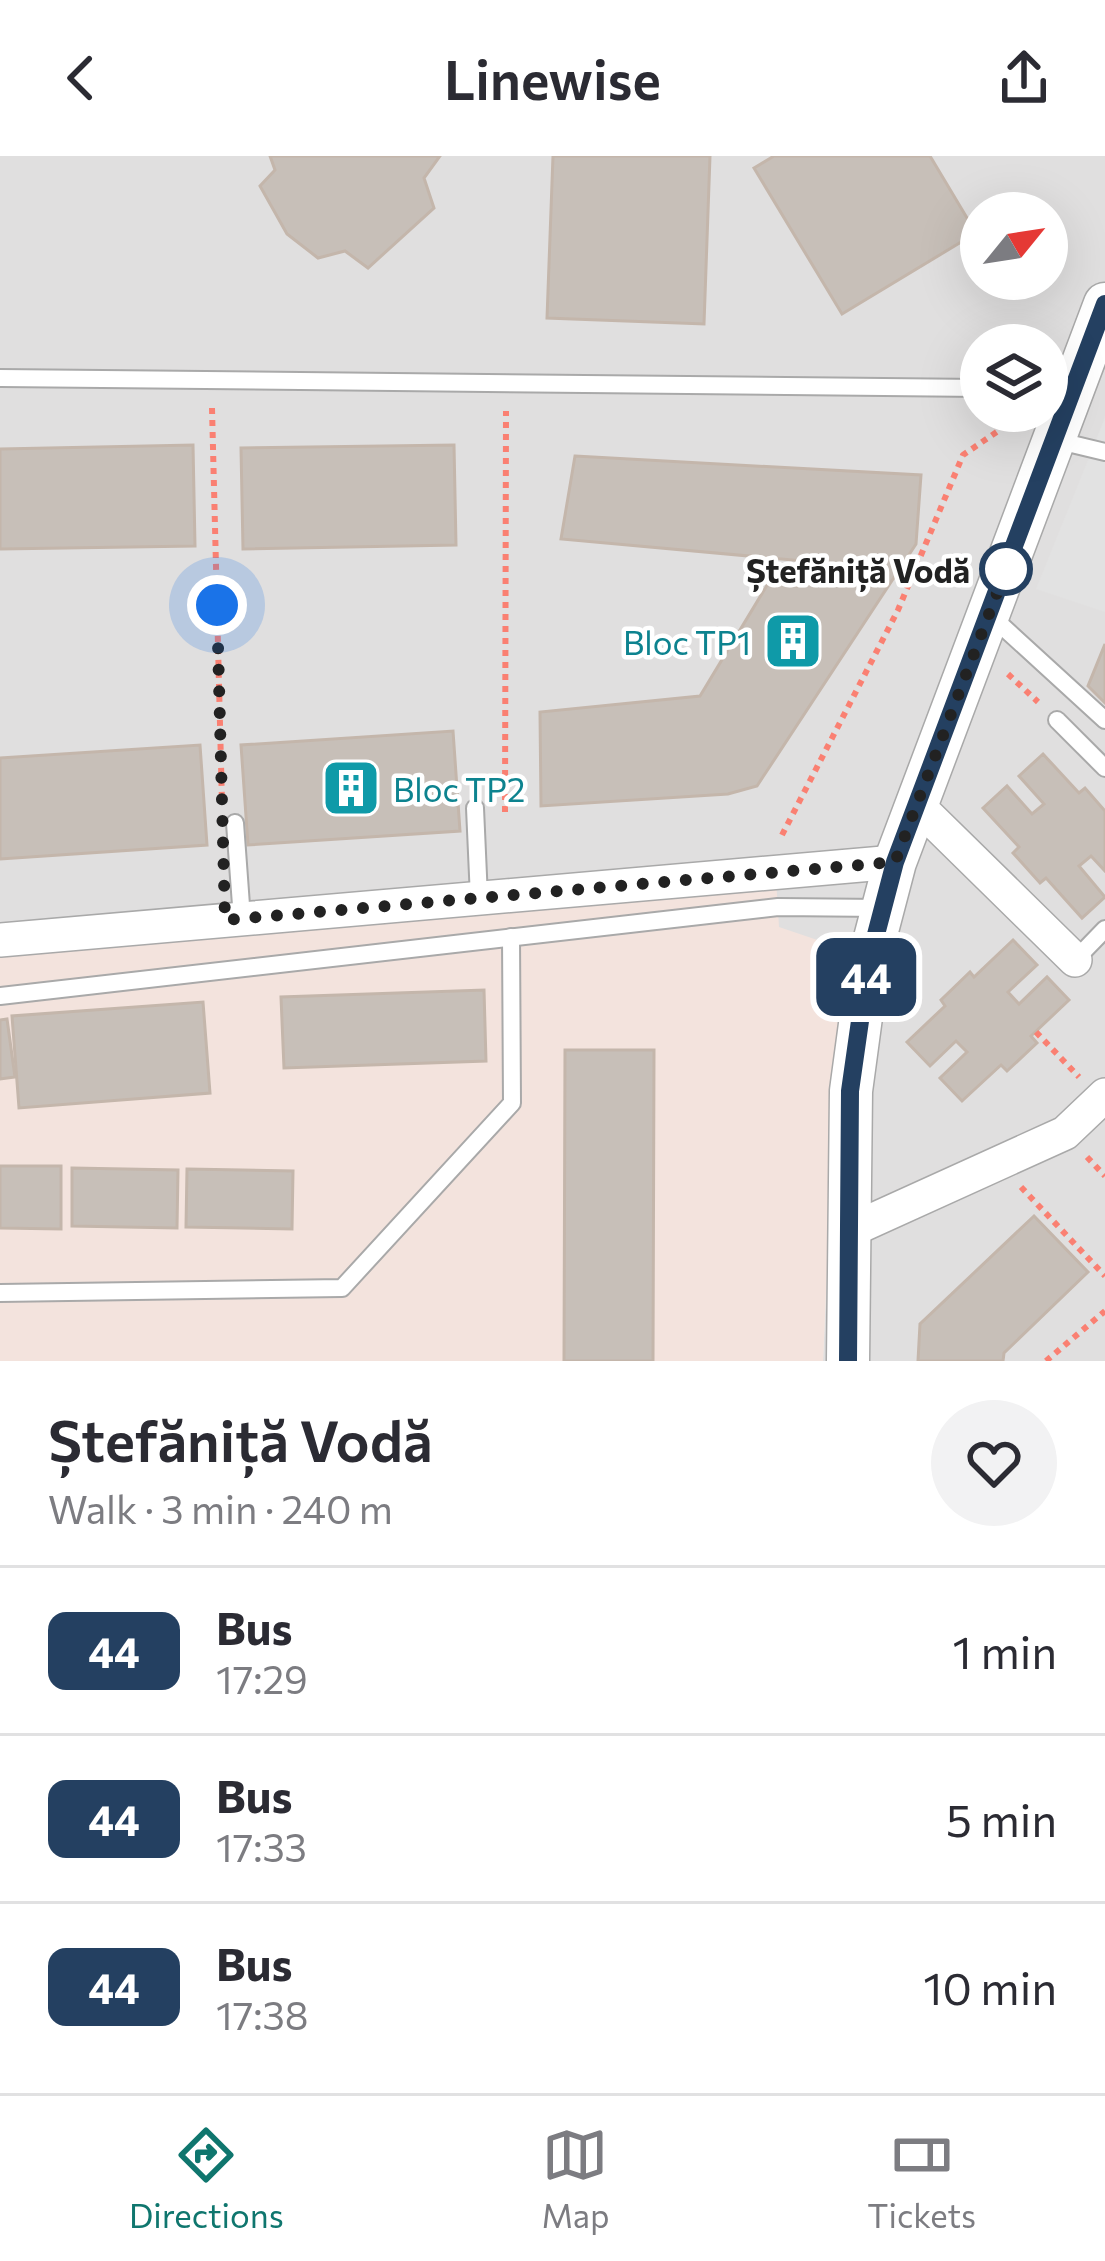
<!DOCTYPE html>
<html lang="en">
<head>
<meta charset="utf-8">
<style>
  body { margin:0; font-family:Commissioner,sans-serif; background:#f2f2f3; color:#2b2b33; height:100vh; display:flex; flex-direction:column; font-size:45px; white-space:nowrap }
  * { box-sizing:border-box; margin:0 }
  p { font-size:39px; color:#7c7c81 }
  .icon { flex:none; width:66px; height:66px; fill:none; stroke:currentColor; stroke-width:2; stroke-linecap:round; stroke-linejoin:round }
  .map { position:relative; height:1205px; overflow:hidden }
  .details { display:flex; flex-direction:column; background:#fff; flex:1 }
  .details>* { flex:none }
  .badge { padding:0 24px; border-radius:18px; font-size:42px; line-height:78px }
  .needle { width:78px; rotate:60deg }
  .controls { position:absolute; left:960px; top:36px; display:grid; gap:24px }
  .controls a { display:grid; place-items:center; width:108px; height:108px; border-radius:50%; background:#fff; box-shadow:0 12px 48px #0002; font-size:60px }
  .you { position:absolute; width:60px; height:60px; margin:-30px; border:9px solid #fff; border-radius:50%; background:#1a73e8; box-shadow:0 0 0 18px #1a73e833 }
  .map>.badge { position:absolute; translate:-50% -50%; box-shadow:0 0 0 6px #fff }
  .round { display:grid; place-items:center; flex:none; width:126px; height:126px; border-radius:63px; background:#f2f2f3 }
  .summary { display:flex; align-items:center; justify-content:space-between; height:204px; padding:0 48px }
  h1 { font-size:57px; font-weight:600; line-height:90px }
  ul { padding:0; list-style:none }
  li { display:flex; align-items:center; gap:36px; height:168px; padding:0 48px; border-top:3px solid #e1e1e2 }
  li div { flex:1 }
  li b { display:block; font-size:45px }
  li em { font-style:normal }
  li .badge { min-width:132px; font-weight:700; text-align:center }
  header { display:flex; justify-content:space-between; align-items:center; height:156px; padding:0 48px; background:#fff; font-size:54px; font-weight:600 }
  .tab-bar { display:flex; justify-content:space-around; align-items:center; height:168px; border-top:3px solid #e1e1e2; background:#fff; font-size:33px; color:#7c7c81 }
  .tab-bar a { display:grid; justify-items:center; gap:6px }
  .tab-bar .current { color:#0f766e }
  .map>svg:first-child { display:block }
  .residential { fill:#e0dfdf; fill-rule:evenodd }
  .military { fill:#f3e3dd }
  .parking { fill:#e2e2e2 }
  .building { fill:#c7bfb8; stroke:#c4b6ab; stroke-width:3 }
  .lines { fill:none; stroke-linecap:round; stroke-linejoin:round }
  .service-casing { stroke:#a9a9a9; stroke-width:20 }
  .minor-casing { stroke:#a9a9a9; stroke-width:36 }
  .tertiary-casing { stroke:#a9a9a9; stroke-width:45 }
  .path { stroke:#fa8072; stroke-width:6; stroke-dasharray:6 6; stroke-linecap:butt }
  .service { stroke:#fff; stroke-width:16 }
  .minor { stroke:#fff; stroke-width:33 }
  .tertiary { stroke:#fff; stroke-width:42 }
  .line-casing { stroke:#fff; stroke-width:27 }
  .line { stroke:#244061; stroke-width:18 }
  .walk { stroke:#222; stroke-width:12; stroke-dasharray:0 21.6 }
  .stop-dot { fill:#fff; stroke:#244061; stroke-width:6 }
  .labels { text-anchor:middle; dominant-baseline:central; stroke-width:9; stroke-linejoin:round; paint-order:stroke }
  .stop-label { font-size:33px; font-weight:bold; fill:#222; stroke:#fff; text-anchor:end }
  .culture-label { font-size:33px; fill:#0d838f; stroke:#fff; text-anchor:end }
</style>
</head>
<body>
<header><svg class="icon" aria-label="back" viewBox="0 0 24 24"><path d="M15 5l-7 7 7 7"/></svg>Linewise<svg class="icon" aria-label="share" viewBox="0 0 24 24"><path d="M12 15V3M7 8l5-5 5 5M5 13v7h14v-7"/></svg></header>
<div class="map">
<svg width="1105" height="1205" viewBox="0 0 1105 1205">
  <rect width="100%" height="100%" fill="#f2efe9"/>
  <path class="residential" d="M0,0h1105v1205h-282l18,-413 -841,5zM981,57h66v66h-66zM981,189h66v66h-66z"/>
  <polygon class="military" points="776,723 779,771 841,792 823,1205 0,1205 0,797"/>
  <polygon class="parking" points="1105,262 1105,456 1036,433"/>
  <g class="building">
    <polygon points="270,0 440,0 424,22 434,52 368,112 345,95 318,102 287,78 260,30 275,14"/>
    <polygon points="553,0 710,0 704,168 547,162"/>
    <polygon points="774,0 930,0 976,77 842,158 754,12"/>
    <polygon points="193,289 195,390 0,393 0,293"/>
    <polygon points="454,289 456,389 243,393 241,292"/>
    <polygon points="575,300 921,319 916,388 757,630 728,638 541,650 540,556 700,540 769,426 797,430 804,405 561,383"/>
    <polygon points="1105,488 1105,547 1088,530"/>
    <polygon points="453,575 460,675 248,689 241,589"/>
    <polygon points="200,589 207,689 0,703 0,602"/>
    <polygon points="1043,598 1079,637 1085,632 1105,655 1105,715 1091,700 1079,710 1105,741 1082,762 1046,722 1040,727 1013,697 1019,691 983,652 1007,630 1032,658 1044,648 1019,620"/>
    <polygon points="1013,784 1037,809 1008,836 1019,848 1047,821 1069,844 1031,880 1037,887 1007,915 1001,909 962,945 940,922 967,896 956,885 930,910 907,886 945,850 941,844 970,816 974,821"/>
    <polygon points="484,834 486,905 284,912 281,841"/>
    <polygon points="203,846 210,937 19,952 12,860"/>
    <polygon points="7,863 15,921 0,923 0,864"/>
    <polygon points="565,894 654,894 653,1205 564,1205"/>
    <polygon points="0,1010 61,1010 61,1073 0,1072"/>
    <polygon points="72,1012 178,1014 177,1072 72,1070"/>
    <polygon points="187,1013 293,1015 292,1073 186,1071"/>
    <polygon points="1034,1060 1088,1116 1004,1197 1003,1205 918,1205 920,1168"/>
  </g>
  <g class="lines">
    <g class="service-casing">
      <g id="service">
        <polyline points="0,222 981,232"/>
        <polyline points="1055,284 1105,296"/>
        <polyline points="990,459 1105,564"/>
        <polyline points="1057,564 1105,612"/>
        <polyline points="475,652 479,742"/>
        <polyline points="235,667 242,763"/>
        <polyline points="1075,804 1105,773"/>
        <polyline points="0,840 778,751 882,752"/>
        <polyline points="0,1137 342,1132 512,947 511,781"/>
      </g>
    </g>
    <g class="minor-casing">
      <g id="minor">
        <polyline points="917,649 1075,804"/>
        <polyline points="0,784 895,706"/>
        <polyline points="849,1075 1065,977 1105,939"/>
      </g>
    </g>
    <g class="tertiary-casing">
      <polyline id="tertiary" points="848,1205 851,935 868,809 895,706 1105,148"/>
    </g>
    <g class="path">
      <polyline points="212,252 222,647"/>
      <polyline points="1008,518 1038,546"/>
      <polyline points="505,656 506,255"/>
      <polyline points="782,679 898,454 963,299 1020,260"/>
      <polyline points="1036,876 1079,921"/>
      <polyline points="1087,1001 1105,1020"/>
      <polyline points="1021,1031 1105,1120"/>
      <polyline points="1046,1205 1105,1155"/>
    </g>
    <use href="#service" class="service"/>
    <use href="#minor" class="minor"/>
    <use href="#tertiary" class="tertiary"/>
  </g>
  <g class="lines">
    <g class="line-casing">
      <polyline id="line" points="848,1205 850,935 868,809 895,706 1105,148"/>
    </g>
    <use href="#line" class="line"/>
    <polyline class="walk" points="217,449 225,764 895,706 1011,400 1006,413"/>
  </g>
  <defs>
    <g id="building-square" transform="scale(3)"><rect x="-9" y="-9" width="18" height="18" rx="4" fill="#0f9aa8" stroke="#fff"/><path d="M-4-6H4V6H1V3H-1V6H-4ZM-2.5-4.3h1.7v1.8h-1.7ZM.8-4.3h1.7v1.8H.8ZM-2.5-1h1.7V.8h-1.7ZM.8-1h1.7V.8H.8Z" fill="#fff"/></g>
  </defs>
  <g fill-rule="evenodd">
    <use href="#building-square" x="793" y="485"/>
    <use href="#building-square" x="351" y="632"/>
  </g>
  <circle class="stop-dot" cx="1006" cy="413" r="24"/>
  <g class="labels">
    <g class="stop-label">
      <text x="970" y="413">Ștefăniță Vodă</text>
    </g>
    <g class="culture-label">
      <text x="751" y="485">Bloc TP1</text>
      <text x="393" y="632" text-anchor="start">Bloc TP2</text>
    </g>
  </g>
</svg>
<div class="controls">
<a><svg class="needle" viewBox="-14 -14 28 28"><path d="M0-13l5 13h-10z" fill="#e53935"/><path d="M0 13l5-13h-10z" fill="#7c7c81"/></svg></a>
<a><svg class="icon" aria-label="layers" viewBox="0 0 24 24"><path d="M12 4l9 5-9 5-9-5zM3 14l9 5 9-5"/></svg></a>
</div>
<div class="you" style="left:217px;top:449px"></div>
<b class="badge" style="left:866px;top:821px;background:#244061;color:#fff">44</b>
</div>
<section class="details">
<div class="summary"><div><h1>Ștefăniță Vodă</h1><p>Walk · 3 min · 240 m</p></div><a class="round"><svg class="icon" aria-label="heart" viewBox="0 0 24 24"><path d="M12 20l-8-8c-3-5 5-10 8-4 3-6 11-1 8 4z"/></svg></a></div>
<ul>
<li><span class="badge" style="background:#244061;color:#fff">44</span><div><b>Bus</b><p>17:29</p></div><em>1 min</em></li>
<li><span class="badge" style="background:#244061;color:#fff">44</span><div><b>Bus</b><p>17:33</p></div><em>5 min</em></li>
<li><span class="badge" style="background:#244061;color:#fff">44</span><div><b>Bus</b><p>17:38</p></div><em>10 min</em></li>
</ul>
</section>
<nav class="tab-bar">
<a class="current"><svg class="icon" aria-label="directions" viewBox="0 0 24 24"><path d="M12 3l9 9-9 9-9-9zM9 14v-3h6M13 9l2 2-2 2"/></svg>Directions</a>
<a><svg class="icon" aria-label="map" viewBox="0 0 24 24"><path d="M3 6l6-2 6 2 6-2v14l-6 2-6-2-6 2zM9 4v14M15 6v14"/></svg>Map</a>
<a><svg class="icon" aria-label="tickets" viewBox="0 0 24 24"><path d="M3 7h18v10H3zM15 7v10"/></svg>Tickets</a>
</nav>
</body>
</html>
